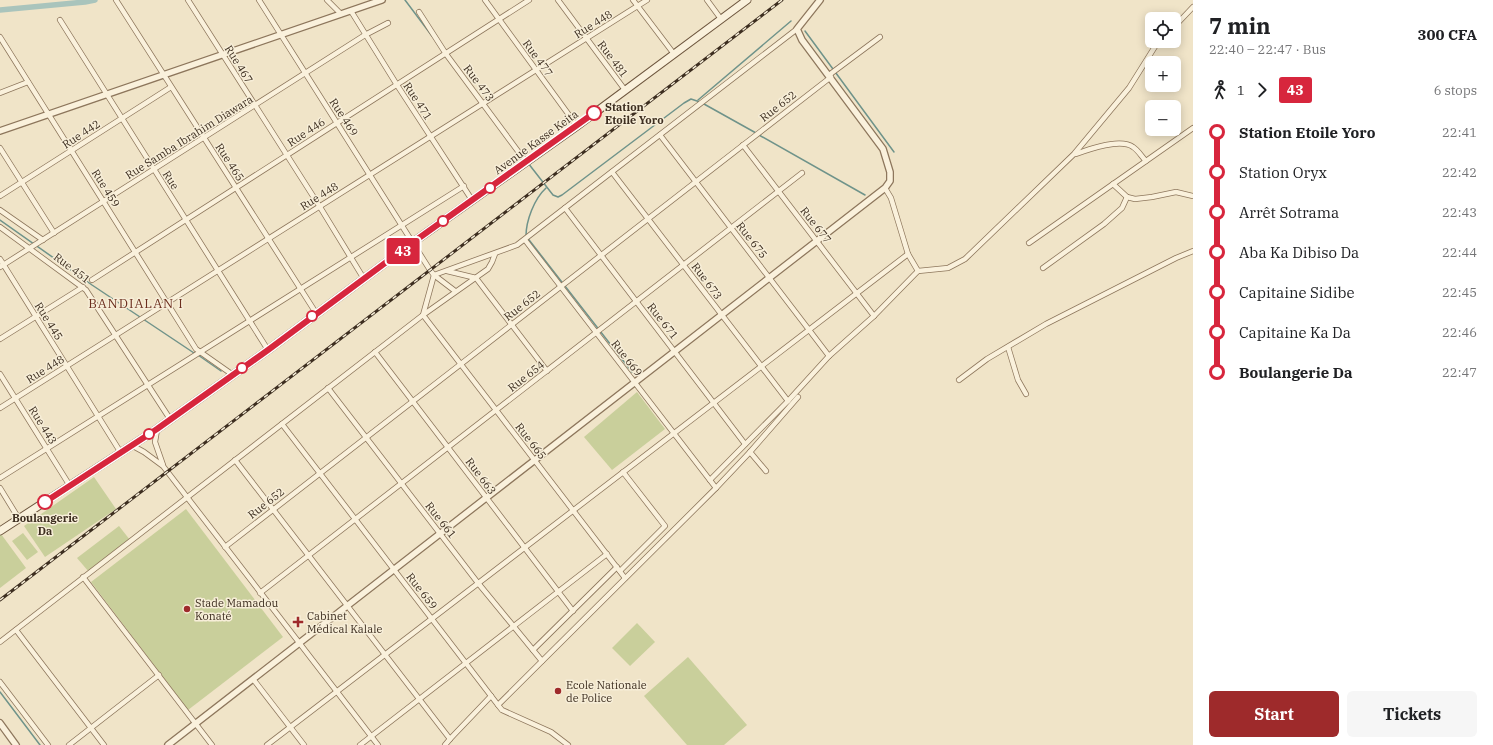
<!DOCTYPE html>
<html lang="en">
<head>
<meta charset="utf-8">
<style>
  body { margin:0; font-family:"IBM Plex Serif",serif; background:#f6f6f6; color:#202124; height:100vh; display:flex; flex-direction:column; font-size:15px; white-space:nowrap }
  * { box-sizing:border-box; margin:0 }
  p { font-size:13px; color:#757577 }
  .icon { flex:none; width:22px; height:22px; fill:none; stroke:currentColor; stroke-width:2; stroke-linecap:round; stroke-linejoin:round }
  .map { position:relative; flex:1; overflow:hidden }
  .side { display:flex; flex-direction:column; background:#fff; width:300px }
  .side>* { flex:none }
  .badge { padding:0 8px; border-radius:3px; font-size:14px; line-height:26px }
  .buttons { position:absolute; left:1145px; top:12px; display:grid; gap:8px }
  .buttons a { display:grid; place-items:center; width:36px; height:36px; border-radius:6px; background:#fff; box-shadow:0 2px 10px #0003; font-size:20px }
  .map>.badge { position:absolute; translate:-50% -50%; box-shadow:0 0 0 2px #fff }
  .legs { display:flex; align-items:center; gap:6px; height:44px; padding:0 16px; font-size:13px }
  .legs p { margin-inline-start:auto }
  .headline { display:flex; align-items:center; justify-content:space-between; height:68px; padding:0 16px }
  h1 { font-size:22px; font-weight:800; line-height:30px }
  .button { display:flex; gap:8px; margin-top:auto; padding:8px 16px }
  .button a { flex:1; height:46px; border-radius:6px; background:#9e2a2b; color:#fff; font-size:16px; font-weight:800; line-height:46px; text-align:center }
  .button a+a { background:#f6f6f6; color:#202124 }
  ul { padding:0 16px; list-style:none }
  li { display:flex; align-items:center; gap:14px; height:40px; font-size:15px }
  li i { display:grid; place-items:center; width:6px; height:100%; margin:0 5px; background:currentColor }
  li i::after { content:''; width:10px; height:10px; margin:-5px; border:3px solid; border-radius:50%; background:#fff }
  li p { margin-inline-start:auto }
  li:first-child i { background:linear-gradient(#0000 50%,currentColor 0) }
  li:last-child i { background:linear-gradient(currentColor 50%,#0000 0) }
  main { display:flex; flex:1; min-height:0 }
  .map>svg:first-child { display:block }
  .green { fill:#c9cf9b }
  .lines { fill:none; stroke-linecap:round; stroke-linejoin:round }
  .stream { stroke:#6f938a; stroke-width:1.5 }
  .canal { stroke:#a9c4bc; stroke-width:5.5 }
  .minor-casing { stroke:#8d765c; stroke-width:6 }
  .tertiary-casing { stroke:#8d765c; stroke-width:8 }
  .secondary-casing { stroke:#6f573f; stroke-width:9 }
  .minor { stroke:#faf1dc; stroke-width:4.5 }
  .tertiary { stroke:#faf1dc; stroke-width:5.5 }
  .secondary { stroke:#faf1dc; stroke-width:7 }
  .rail-casing { stroke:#3d2e20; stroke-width:3 }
  .rail { stroke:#f7eed8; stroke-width:1.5; stroke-dasharray:4.5; stroke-linecap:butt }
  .line-1-casing { stroke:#fff; stroke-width:9 }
  .line-1 { stroke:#d7263d; stroke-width:6 }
  .stop-1-dot { fill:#fff; stroke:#d7263d; stroke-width:2 }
  .poi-dot { fill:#9e2a2b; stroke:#f7eed8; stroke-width:1.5 }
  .labels { text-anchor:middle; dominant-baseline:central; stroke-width:3; stroke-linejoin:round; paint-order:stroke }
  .street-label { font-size:11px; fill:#3d2e20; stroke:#f7eed8 }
  .stop-label { font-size:11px; font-weight:bold; fill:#3d2e20; stroke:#f7eed8; text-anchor:start }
  .poi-label { font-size:11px; fill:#3d2e20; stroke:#f7eed8; text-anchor:start }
  .quarter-label { font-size:13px; letter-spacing:1px; fill:#6b2e1e; stroke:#f7eed8 }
</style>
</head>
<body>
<main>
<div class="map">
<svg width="1193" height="745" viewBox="0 0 1193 745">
  <rect width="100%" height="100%" fill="#f0e4c8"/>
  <g class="green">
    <polygon points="637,392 665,429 612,470 584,437"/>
    <polygon points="94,477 116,509 45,557 24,526"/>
    <polygon points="186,509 283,637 188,710 91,582"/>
    <polygon points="119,526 130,540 89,572 77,558"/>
    <polygon points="23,533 38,552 27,560 12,541"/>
    <polygon points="1,534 26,568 0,588 0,535"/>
    <polygon points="637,623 655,642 630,666 612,648"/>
    <polygon points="688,657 747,725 724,745 687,745 644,696"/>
  </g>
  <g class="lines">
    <g class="stream">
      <polyline points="405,0 432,36"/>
      <polyline points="805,31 894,152"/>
      <polyline points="698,100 791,21"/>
      <polyline points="704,104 756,133"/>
      <polyline points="759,135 865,195"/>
      <polyline points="528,163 553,195 558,197 562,195 684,103 691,99 700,102"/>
      <path d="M546,188c-12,11 -20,33 -20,48l106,136"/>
      <polyline points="0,220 92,285 194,353"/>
      <polyline points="198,355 221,371"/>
      <polyline points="0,692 40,745"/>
    </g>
    <polyline class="canal" points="0,10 85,2 95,0"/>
    <g class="minor-casing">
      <g id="minor">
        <polyline points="116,0 316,313"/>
        <polyline points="188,0 320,207 364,279"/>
        <polyline points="259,0 430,270 434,275 455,291"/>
        <polyline points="327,0 341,14"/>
        <polyline points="485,0 577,126"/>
        <polyline points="558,0 625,90"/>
        <polyline points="633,0 674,54"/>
        <polyline points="707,0 721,19"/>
        <polyline points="351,11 397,85 472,200"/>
        <polyline points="419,12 446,54 526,162"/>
        <polyline points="60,20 268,350"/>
        <polyline points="1174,27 1193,7"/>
        <polyline points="0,37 196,349 233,375"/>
        <polyline points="829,75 880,37"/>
        <polyline points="0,93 28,82"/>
        <polyline points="660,135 829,356"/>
        <polyline points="743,145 874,316"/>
        <polyline points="0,148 54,233"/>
        <path d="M1076,154c13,-5 45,-16 57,-7 5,3 9,10 13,14"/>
        <polyline points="612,172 788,401"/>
        <polyline points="1113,184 1127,197 1135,199 1152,197 1176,192 1193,196"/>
        <polyline points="0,196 171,87"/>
        <polyline points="565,208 745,444"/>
        <polyline points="0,210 43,240"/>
        <polyline points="0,227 86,290 170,419"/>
        <polyline points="525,240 716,488"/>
        <polyline points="1029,243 1193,128"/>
        <polyline points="0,259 121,453"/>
        <polyline points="0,267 365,35 388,23"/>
        <polyline points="1043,268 1104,224 1122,208 1127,197"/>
        <polyline points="447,271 476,278 547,371"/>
        <polyline points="918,271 948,268 965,259 1074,154 1129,88 1156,45 1160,41"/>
        <polyline points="92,280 529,0"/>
        <polyline points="0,339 83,287"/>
        <polyline points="1008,347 1018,380 1026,394"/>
        <polyline points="375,352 573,611"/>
        <polyline points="0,374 70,486"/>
        <polyline points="959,380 987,359 1046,324 1176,258 1193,251"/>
        <polyline points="328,388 478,583 542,661"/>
        <polyline points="0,408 647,0"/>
        <polyline points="282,424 498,705 502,710 551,732 568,745"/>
        <polyline points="157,430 155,442 163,465"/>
        <polyline points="133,446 144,452 163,466 378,745"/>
        <polyline points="750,452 766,471"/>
        <polyline points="235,460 450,739"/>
        <polyline points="0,478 464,186"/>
        <polyline points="710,480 788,401 829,356 874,316 918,271 908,254 891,198 885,188"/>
        <polyline points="0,488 19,519"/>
        <polyline points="225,547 831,77"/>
        <polyline points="620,571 665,526 623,472"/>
        <polyline points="83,577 212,745"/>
        <polyline points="625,578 423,315 434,275 517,245 797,29"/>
        <polyline points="260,593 802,173"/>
        <polyline points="16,630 104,745"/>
        <polyline points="0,642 423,315 488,269 492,262 495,254"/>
        <polyline points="533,650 617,567"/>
        <polyline points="253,679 304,745"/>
        <polyline points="0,682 48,745"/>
        <polyline points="498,705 716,488 750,452 798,397"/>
        <polyline points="69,745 159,675"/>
        <polyline points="267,745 908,254"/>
        <polyline points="360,745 607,554"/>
        <polyline points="445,745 450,739 491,696"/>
      </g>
    </g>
    <g class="tertiary-casing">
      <g id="tertiary">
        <polyline points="0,131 382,0"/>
        <polyline points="0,723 16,745"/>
        <polyline points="168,745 885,188 890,181 890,172 883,149 802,40 797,29 820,0"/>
      </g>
    </g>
    <g class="secondary-casing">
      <polyline id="secondary" points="0,531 157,429 268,350 412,243 577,126 747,0"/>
    </g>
    <use href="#minor" class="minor"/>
    <use href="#tertiary" class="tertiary"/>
    <use href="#secondary" class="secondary"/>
    <g class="rail-casing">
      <polyline id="rail" points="0,600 782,0"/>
    </g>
    <use href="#rail" class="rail"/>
  </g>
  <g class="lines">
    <g class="line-1-casing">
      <polyline id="line-1" points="45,502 157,429 268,350 412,243 594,113"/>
    </g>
    <use href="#line-1" class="line-1"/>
  </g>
  <g class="stop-1-dot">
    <circle cx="594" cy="113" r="7"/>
    <circle cx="490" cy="188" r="5"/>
    <circle cx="443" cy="221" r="5"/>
    <circle cx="312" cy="316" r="5"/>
    <circle cx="242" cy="368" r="5"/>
    <circle cx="149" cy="434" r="5"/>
    <circle cx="45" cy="502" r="7"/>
  </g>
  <g class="poi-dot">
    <circle cx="187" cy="609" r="4"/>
    <path d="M296 616h4v4h4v4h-4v4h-4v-4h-4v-4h4z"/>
    <circle cx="558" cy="691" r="4"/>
  </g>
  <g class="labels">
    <g class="street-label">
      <text transform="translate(593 24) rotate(-32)">Rue 448</text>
      <text transform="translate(538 58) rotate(54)">Rue 477</text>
      <text transform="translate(613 59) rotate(53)">Rue 481</text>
      <text transform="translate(239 64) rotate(58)">Rue 467</text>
      <text transform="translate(479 83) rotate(53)">Rue 473</text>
      <text transform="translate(418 101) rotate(57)">Rue 471</text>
      <text transform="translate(778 106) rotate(-38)">Rue 652</text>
      <text transform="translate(344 117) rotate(57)">Rue 469</text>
      <text transform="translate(306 132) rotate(-33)">Rue 446</text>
      <text transform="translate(81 134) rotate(-33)">Rue 442</text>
      <text transform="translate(189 137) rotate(-32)">Rue Samba Ibrahim Diawara</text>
      <text transform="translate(536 142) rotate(-36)">Avenue Kasse Keita</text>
      <text transform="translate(230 162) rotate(57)">Rue 465</text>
      <text transform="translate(171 180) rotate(58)">Rue</text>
      <text transform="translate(106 188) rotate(58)">Rue 459</text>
      <text transform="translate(319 196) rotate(-32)">Rue 448</text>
      <text transform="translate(816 225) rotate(52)">Rue 677</text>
      <text transform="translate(752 240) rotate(52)">Rue 675</text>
      <text transform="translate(72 268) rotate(37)">Rue 451</text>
      <text transform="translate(707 281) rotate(53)">Rue 673</text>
      <text transform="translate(522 305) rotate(-38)">Rue 652</text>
      <text transform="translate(49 321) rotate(58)">Rue 445</text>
      <text transform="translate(663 321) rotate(52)">Rue 671</text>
      <text transform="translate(627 358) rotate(52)">Rue 669</text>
      <text transform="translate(45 369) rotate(-32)">Rue 448</text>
      <text transform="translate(526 376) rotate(-38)">Rue 654</text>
      <text transform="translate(43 425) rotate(58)">Rue 443</text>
      <text transform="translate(531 441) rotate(52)">Rue 665</text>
      <text transform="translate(481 476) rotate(53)">Rue 663</text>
      <text transform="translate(266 503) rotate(-38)">Rue 652</text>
      <text transform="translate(441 520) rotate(52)">Rue 661</text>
      <text transform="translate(422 591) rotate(52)">Rue 659</text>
    </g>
    <g class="stop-label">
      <text x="605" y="107">Station<tspan x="605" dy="13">Etoile Yoro</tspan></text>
      <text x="45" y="518" text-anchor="middle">Boulangerie<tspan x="45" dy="13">Da</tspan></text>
    </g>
    <g class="poi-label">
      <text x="195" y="603">Stade Mamadou<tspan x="195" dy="13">Konaté</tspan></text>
      <text x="307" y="616">Cabinet<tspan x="307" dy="13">Médical Kalale</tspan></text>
      <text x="566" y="685">Ecole Nationale<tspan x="566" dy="13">de Police</tspan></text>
    </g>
    <g class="quarter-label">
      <text x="136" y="303">BANDIALAN I</text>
    </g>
  </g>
</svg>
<div class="buttons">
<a><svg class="icon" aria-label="locate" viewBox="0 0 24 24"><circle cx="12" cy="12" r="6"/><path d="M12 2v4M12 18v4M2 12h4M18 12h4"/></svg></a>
<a>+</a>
<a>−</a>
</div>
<b class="badge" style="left:403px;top:251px;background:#d7263d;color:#fff">43</b>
</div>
<section class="side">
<div class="headline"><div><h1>7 min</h1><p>22:40 – 22:47 · Bus</p></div><b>300 CFA</b></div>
<div class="legs"><svg class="icon" aria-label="walk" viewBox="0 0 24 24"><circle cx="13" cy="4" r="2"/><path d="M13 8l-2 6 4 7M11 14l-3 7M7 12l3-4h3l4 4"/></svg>1<svg class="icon" aria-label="forward" viewBox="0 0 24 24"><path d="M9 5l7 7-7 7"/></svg><b class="badge" style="background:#d7263d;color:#fff">43</b><p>6 stops</p></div>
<ul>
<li><i style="color:#d7263d"></i><b>Station Etoile Yoro</b><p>22:41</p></li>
<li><i style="color:#d7263d"></i><span>Station Oryx</span><p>22:42</p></li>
<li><i style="color:#d7263d"></i><span>Arrêt Sotrama</span><p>22:43</p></li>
<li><i style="color:#d7263d"></i><span>Aba Ka Dibiso Da</span><p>22:44</p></li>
<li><i style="color:#d7263d"></i><span>Capitaine Sidibe</span><p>22:45</p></li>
<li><i style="color:#d7263d"></i><span>Capitaine Ka Da</span><p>22:46</p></li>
<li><i style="color:#d7263d"></i><b>Boulangerie Da</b><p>22:47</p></li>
</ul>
<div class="button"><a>Start</a><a>Tickets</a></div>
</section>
</main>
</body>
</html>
